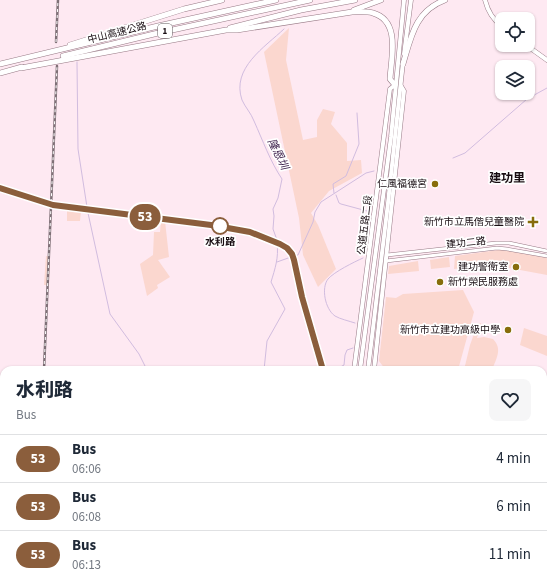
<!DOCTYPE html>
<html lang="en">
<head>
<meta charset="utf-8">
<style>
  body { margin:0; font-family:"Source Sans 3","Noto Sans TC",sans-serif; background:#f6f6f7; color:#1f2937; height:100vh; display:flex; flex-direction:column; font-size:15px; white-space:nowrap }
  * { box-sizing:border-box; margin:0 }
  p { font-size:13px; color:#747a83 }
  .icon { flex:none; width:22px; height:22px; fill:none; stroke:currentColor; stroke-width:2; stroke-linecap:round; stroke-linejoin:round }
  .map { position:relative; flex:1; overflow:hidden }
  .panel { position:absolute; left:0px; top:366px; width:547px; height:220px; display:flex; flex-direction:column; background:#fff; border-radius:12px 12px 0 0; box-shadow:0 1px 3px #0004 }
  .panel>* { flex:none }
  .badge { padding:0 8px; border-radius:13px; font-size:14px; line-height:26px }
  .tools { position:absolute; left:495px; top:12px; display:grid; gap:8px }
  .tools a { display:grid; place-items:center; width:40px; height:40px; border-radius:8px; background:#fff; box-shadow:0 1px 3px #0004; font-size:20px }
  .map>.badge { position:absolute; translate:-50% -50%; box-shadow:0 0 0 2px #fff }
  .round { display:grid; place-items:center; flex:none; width:42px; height:42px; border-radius:8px; background:#f6f6f7 }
  .summary { display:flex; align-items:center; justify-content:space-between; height:68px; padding:0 16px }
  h1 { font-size:19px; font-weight:800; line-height:30px }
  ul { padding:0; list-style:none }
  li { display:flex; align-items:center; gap:12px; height:48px; padding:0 16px; border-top:1px solid #e0e1e3 }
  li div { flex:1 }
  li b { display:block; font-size:15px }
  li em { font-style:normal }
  li .badge { min-width:44px; font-weight:700; text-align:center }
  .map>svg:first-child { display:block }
  .green { fill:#fbd7cf }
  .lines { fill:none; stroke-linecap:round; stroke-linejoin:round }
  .stream { stroke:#d1bcdf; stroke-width:1 }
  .street-casing { stroke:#977985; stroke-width:4 }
  .secondary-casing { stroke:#977985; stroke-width:5 }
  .highway-casing { stroke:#977985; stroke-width:6 }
  .street { stroke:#fff; stroke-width:3 }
  .secondary { stroke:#fff; stroke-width:4 }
  .highway { stroke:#fff; stroke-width:5 }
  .rail-casing { stroke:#7e6f76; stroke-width:2.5 }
  .rail { stroke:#fff; stroke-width:1; stroke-dasharray:3; stroke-linecap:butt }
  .line-casing { stroke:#fff; stroke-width:9 }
  .line { stroke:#8b5e3c; stroke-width:6 }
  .poi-dot { fill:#876d0b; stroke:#fff; stroke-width:1.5 }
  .stop-dot { fill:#fff; stroke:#8b5e3c; stroke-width:2 }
  .labels { text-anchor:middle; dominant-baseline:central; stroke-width:3.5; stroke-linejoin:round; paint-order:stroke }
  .shield { fill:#fff; stroke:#5d5659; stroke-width:1 }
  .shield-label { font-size:9px; font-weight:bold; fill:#180d12 }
  .street-label { font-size:10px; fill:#180d12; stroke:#fff }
  .poi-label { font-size:10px; fill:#180d12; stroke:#fff; text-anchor:end }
  .stop-label { font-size:10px; font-weight:bold; fill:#180d12; stroke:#fff }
  .water-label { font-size:11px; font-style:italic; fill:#391c48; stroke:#fff }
  .quarter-label { font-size:12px; font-weight:bold; fill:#180d12; stroke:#fff }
</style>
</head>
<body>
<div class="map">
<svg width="547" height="586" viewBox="0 0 547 586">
  <rect width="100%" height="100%" fill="#fee9f2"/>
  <g class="green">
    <polygon points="289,28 286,60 303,140 317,137 317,120 323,109 335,112 331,124 347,143 347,161 361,160 362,173 329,191 311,213 318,225 336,269 318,287 303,255 299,218 264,52"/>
    <polygon points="67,210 81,210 80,221 67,221"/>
    <polygon points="161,220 165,221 169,257 158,260 170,277 157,285 158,288 147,296 140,264 153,255 154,232 160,232"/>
    <polygon points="505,249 547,257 547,275 488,264 454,269 455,256"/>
    <polygon points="46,256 50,257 49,285 44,285"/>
    <polygon points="449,257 450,267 431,269 430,260"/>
    <polygon points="418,261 419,271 388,274 389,266"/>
    <polygon points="463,290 474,312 458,370 385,369 379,361 386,297 396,298 403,294"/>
    <path d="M478,323h3l-4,15 7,-1 9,2c10,10 3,20 -1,31h-28l6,-25z"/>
    <polygon points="524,328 547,336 547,356 520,345"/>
    <polygon points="0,478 4,480 4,550 0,559"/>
  </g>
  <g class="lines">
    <g class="stream">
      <polyline points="77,62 78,149 87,207"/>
      <polyline points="453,158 465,153 527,99 547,88"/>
      <polyline points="334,193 333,184 346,176 359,144 357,113"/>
      <polyline points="336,195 339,203 341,204 367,211"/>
      <polyline points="88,213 110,314 139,354 147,370"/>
      <path d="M277,240l-4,-11 1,-13 -1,-7 5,-11 4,-19c-12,-18 -19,-38 -28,-58 -3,-8 -9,-14 -12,-21 -11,-32 23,-53 42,-71"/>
      <polyline points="294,256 298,255 313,222 315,212 321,202 366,173 374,171"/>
      <polyline points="277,262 291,257"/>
      <path d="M355,323c-6,-2 -15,-4 -20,-7 -10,-7 -14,-28 -7,-37 6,-7 26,-17 35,-21"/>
      <path d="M264,370l3,-29 18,-32 -14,-27c4,-13 8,-25 6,-38"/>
      <polyline points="335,370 344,365 345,355 347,350 353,348"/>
      <polyline points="487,582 490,586"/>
      <polyline points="241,586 243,582"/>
    </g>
    <g class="street-casing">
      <g id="street">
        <polyline points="0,188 53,205 211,225 250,232 283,245 287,248 292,254 294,260 302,297 323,370"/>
        <polyline points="387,255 496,243 509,243 547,251"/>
        <polyline points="386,261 497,248 507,249 547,256"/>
        <polyline points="374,368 383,370"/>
        <polyline points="0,442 4,448"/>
        <polyline points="543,478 547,483"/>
        <polyline points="96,582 99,586"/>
        <polyline points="495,582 498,586"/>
      </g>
    </g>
    <g class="secondary-casing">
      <g id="secondary">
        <path d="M485,0c3,12 8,19 17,27"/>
        <polyline points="526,45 547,60"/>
        <polyline points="404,54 411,0"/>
        <polyline points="354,370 390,89 395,85"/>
        <polyline points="360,370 391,137 404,0"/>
        <polyline points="368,370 388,203 403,62"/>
        <polyline points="374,370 404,91 401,86"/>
        <polyline points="543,528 547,525"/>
        <polyline points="332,586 332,582"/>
        <polyline points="339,586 339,582"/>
        <polyline points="347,586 348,582"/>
        <polyline points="352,586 353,582"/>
        <polyline points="464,586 469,582"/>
      </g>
    </g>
    <g class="highway-casing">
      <g id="highway">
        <polyline points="354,10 381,0"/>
        <polyline points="230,28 301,10 355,0"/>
        <polyline points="70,45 184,9 222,0"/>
        <polyline points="63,56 154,34 310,0"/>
        <polyline points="0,64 158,26 276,0"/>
        <path d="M403,64c8,-27 12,-53 42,-64"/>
        <path d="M21,68l205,-38h11l115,-18c7,0 14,-1 21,1 28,8 18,45 17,66l5,6"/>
        <polyline points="0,73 22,67"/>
      </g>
    </g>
    <use href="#street" class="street"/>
    <use href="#secondary" class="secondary"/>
    <use href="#highway" class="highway"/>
    <g class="rail-casing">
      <g id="rail">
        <polyline points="56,42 58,0"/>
        <polyline points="44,370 57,66"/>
        <polyline points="37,586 37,582"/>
      </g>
    </g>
    <use href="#rail" class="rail"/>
  </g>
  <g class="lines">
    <g class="line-casing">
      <polyline id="line" points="0,188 53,205 211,225 250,232 280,244 287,248 292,254 294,260 302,297 323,370"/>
    </g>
    <use href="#line" class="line"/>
  </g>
  <g class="poi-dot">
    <circle cx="435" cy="184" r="4"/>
    <path d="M531 216h4v4h4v4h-4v4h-4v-4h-4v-4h4z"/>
    <circle cx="516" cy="267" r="4"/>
    <circle cx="440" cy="282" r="4"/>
    <circle cx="508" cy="330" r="4"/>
  </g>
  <circle class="stop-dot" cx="220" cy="226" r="8"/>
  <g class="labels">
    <rect class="shield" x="158" y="24" width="14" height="14" rx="3"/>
    <g class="shield-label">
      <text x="165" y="31">1</text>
    </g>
    <g class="street-label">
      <text transform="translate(117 33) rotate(-14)">中山高速公路</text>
      <text transform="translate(365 225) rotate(-83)">公道五路二段</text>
      <text transform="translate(466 243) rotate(-6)">建功二路</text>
    </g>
    <g class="poi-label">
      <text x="427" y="184">仁風福德宮</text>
      <text x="524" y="222">新竹市立馬偕兒童醫院</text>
      <text x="508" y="267">建功警衛室</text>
      <text x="448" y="282" text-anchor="start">新竹榮民服務處</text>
      <text x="500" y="330">新竹市立建功高級中學</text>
    </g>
    <g class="stop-label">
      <text x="220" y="242">水利路</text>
    </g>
    <g class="water-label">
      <text transform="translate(278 154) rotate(64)">隆恩圳</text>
    </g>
    <g class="quarter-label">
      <text x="507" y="178">建功里</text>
    </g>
  </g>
</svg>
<div class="tools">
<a><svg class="icon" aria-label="locate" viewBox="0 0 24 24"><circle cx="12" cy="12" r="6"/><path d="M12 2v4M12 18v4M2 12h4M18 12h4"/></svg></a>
<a><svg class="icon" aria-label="layers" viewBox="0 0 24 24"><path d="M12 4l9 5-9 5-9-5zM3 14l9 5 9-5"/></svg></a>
</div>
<b class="badge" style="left:145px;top:217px;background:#8b5e3c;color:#fff">53</b>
<section class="panel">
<div class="summary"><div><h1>水利路</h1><p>Bus</p></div><a class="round"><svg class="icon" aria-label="heart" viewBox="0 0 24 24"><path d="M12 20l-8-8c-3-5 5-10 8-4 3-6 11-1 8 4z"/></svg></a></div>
<ul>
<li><span class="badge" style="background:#8b5e3c;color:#fff">53</span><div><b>Bus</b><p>06:06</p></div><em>4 min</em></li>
<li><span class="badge" style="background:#8b5e3c;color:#fff">53</span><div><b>Bus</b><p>06:08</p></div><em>6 min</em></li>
<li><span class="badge" style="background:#8b5e3c;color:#fff">53</span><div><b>Bus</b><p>06:13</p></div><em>11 min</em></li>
</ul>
</section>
</div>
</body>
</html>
